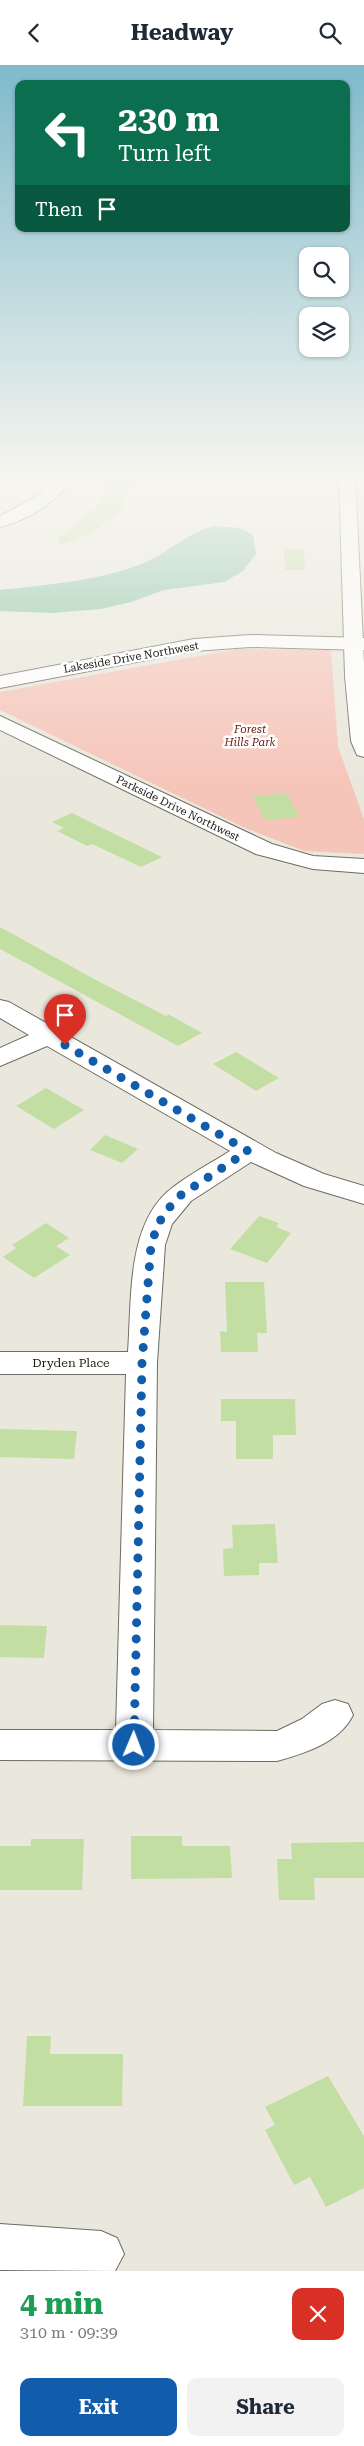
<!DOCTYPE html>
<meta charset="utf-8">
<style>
body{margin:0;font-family:"Roboto Serif",serif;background:#f2f2f3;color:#1f2937;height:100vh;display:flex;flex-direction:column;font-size:19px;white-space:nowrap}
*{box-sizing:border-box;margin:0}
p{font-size:16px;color:#747a83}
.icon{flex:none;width:28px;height:28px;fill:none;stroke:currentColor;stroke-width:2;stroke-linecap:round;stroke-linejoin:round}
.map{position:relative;height:2206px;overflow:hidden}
.side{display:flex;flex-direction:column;background:#fff;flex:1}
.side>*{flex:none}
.banner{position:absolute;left:15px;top:15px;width:335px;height:152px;border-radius:10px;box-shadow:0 1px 4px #0004;background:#0b6e4f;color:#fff;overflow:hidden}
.fabs{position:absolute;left:299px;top:182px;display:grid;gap:10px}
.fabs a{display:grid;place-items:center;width:50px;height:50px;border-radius:10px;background:#fff;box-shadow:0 1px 4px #0004;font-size:25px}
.pin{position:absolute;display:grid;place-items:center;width:42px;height:42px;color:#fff;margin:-51px -21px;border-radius:50% 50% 50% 0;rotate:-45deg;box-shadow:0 0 5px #0007}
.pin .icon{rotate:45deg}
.me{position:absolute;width:55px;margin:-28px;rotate:1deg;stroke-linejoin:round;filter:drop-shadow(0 0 4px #0008)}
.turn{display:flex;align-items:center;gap:18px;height:105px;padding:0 20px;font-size:22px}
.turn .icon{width:65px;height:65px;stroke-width:2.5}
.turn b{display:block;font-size:35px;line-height:42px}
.then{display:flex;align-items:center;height:48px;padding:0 20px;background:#0003;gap:10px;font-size:19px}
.round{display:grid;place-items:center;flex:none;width:52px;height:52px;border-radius:10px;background:#f2f2f3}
.overview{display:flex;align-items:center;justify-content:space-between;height:85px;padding:0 20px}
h1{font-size:30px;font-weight:700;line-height:38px;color:#1e9e55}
.action{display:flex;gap:10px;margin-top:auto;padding:10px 20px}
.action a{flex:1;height:58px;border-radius:10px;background:#115dac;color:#fff;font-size:20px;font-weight:700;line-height:58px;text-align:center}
.action a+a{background:#f2f2f3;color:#1f2937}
header{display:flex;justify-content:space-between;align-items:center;height:65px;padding:0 20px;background:#fff;font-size:22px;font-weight:700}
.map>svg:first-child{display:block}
</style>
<header><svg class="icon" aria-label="back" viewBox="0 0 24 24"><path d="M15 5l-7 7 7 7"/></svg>Headway<svg class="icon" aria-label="search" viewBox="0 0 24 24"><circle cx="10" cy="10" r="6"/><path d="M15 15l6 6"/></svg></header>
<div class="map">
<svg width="364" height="2206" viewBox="0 0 364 2206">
<rect width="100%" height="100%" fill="#eae8dc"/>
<path fill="#f6c5ba" d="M238,584L331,585L338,682L364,754V789L304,786L245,763L0,645V627Z"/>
<path fill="#83c3a0" d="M213,461L239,463L253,470L256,489L243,506L224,517L164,525L131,537L101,544L51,548L0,546V525C45,520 96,516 139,500C166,490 185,469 213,461Z"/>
<path fill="#c3dea3" d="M112,410H135L124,437L121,441H126L84,474L87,468L61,480L57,475L99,440Z
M284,485H304L305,505H285Z
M287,728L299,752L265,755L253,731Z
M72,748L94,759L162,792L141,802L92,779L87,781L57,766L64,763L52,757Z
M0,862L96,915L166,951L168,949L202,968L178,981L0,884Z
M236,987L279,1013L256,1026L213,999Z
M46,1023L84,1045L54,1064L16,1041Z
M105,1070L138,1084L122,1098L90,1085Z
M259,1151L279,1158L276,1162L291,1168L267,1198L230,1184Z
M46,1158L69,1173L56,1181L70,1190L34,1213L3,1192L16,1183L12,1180Z
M225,1217H264L267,1268H257L258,1287H221L220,1266L227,1267Z
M221,1334H295L296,1370H273V1394H236V1356H221Z
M0,1364L77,1366L74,1394L0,1392Z
M275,1459L278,1498H259V1510L224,1511L223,1484L233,1483L232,1460Z
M0,1560L47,1561L44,1593L0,1592Z
M131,1771H182V1781H230L232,1813L131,1814Z
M31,1774H84L82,1825H0V1781H31Z
M364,1777V1813H314L315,1835H279L277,1794H292L291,1778Z
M27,1971H51L50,1989H123L122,2041H23Z
M328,2011L364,2071V2123L326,2142L310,2112L294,2120L265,2065L275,2060L265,2042Z"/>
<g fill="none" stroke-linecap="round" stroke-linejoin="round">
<g stroke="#6e6c62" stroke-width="2">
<path id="minor" d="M59,410H75C57,437 31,454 0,462V451L40,430Z
M250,570L364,573V585L250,582L194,586L0,623V611L194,574Z
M0,651L272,779L313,791L364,794V808L313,804L256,789L0,665Z
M0,935L9,937L276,1088L324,1109L364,1121V1139L304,1121L251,1097L191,1136L172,1159L165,1180L157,1298L153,1665L277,1666L302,1654L322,1639L335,1635L348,1639L353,1650C339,1678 305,1688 277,1696L0,1695V1665H116L126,1309H0V1287H128C132,1235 126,1158 172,1123C190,1109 211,1098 230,1086L47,981L0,1001V983L29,970L0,953Z
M0,2159L101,2166L117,2173L124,2189L115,2206L0,2205Z"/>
</g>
<g stroke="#6e6c62" stroke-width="2">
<path id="major" d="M339,410H355L364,598V692L357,690L351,676L345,611Z"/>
</g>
<use href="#minor" fill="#fff" fill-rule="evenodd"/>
<use href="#major" fill="#fff" fill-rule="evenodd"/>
</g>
<linearGradient id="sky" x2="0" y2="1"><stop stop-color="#7fbacb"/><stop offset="0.57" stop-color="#f6f5ef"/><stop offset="1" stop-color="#f6f5ef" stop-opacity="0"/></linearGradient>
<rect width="364" height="719" fill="url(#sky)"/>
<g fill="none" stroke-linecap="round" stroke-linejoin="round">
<path stroke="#115dac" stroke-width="9" stroke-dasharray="0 16.2" d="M65,980L248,1086L181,1130L168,1144L158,1159L151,1180L142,1298L134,1680"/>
</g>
<g text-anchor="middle" stroke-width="5" stroke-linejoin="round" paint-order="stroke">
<g font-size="11" fill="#1b1a16" stroke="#fff">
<text transform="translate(131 592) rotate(-10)" y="4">Lakeside Drive Northwest</text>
<text transform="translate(178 743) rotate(26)" y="4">Parkside Drive Northwest</text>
</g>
<g font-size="11" font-style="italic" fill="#6d2011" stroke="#fff">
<text x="250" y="668">Forest<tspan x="250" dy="13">Hills Park</tspan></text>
</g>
<g font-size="12" fill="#1b1a16" stroke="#fff">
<text x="71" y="1302">Dryden Place</text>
</g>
</g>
</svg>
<div class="fabs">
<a><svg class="icon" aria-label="search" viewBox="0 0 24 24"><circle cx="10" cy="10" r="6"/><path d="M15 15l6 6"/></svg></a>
<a><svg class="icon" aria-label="layers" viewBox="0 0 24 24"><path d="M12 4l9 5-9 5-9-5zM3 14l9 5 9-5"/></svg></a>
</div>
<div class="pin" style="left:65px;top:980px;background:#d93025"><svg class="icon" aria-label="arrive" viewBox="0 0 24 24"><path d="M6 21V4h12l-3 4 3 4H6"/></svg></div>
<svg class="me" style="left:134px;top:1680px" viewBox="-20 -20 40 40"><circle r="17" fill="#115dac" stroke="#fff" stroke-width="3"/><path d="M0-11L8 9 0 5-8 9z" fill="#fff"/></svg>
<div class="banner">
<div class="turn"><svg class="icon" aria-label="left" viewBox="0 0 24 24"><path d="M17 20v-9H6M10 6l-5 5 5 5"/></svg><div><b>230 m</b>Turn left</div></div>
<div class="then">Then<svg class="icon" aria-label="arrive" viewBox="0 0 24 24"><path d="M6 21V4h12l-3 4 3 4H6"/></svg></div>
</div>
</div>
<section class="side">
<div class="overview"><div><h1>4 min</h1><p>310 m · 09:39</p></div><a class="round" style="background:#d93025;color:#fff"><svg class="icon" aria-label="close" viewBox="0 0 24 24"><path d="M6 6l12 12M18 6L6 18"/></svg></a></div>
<div class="action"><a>Exit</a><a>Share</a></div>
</section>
